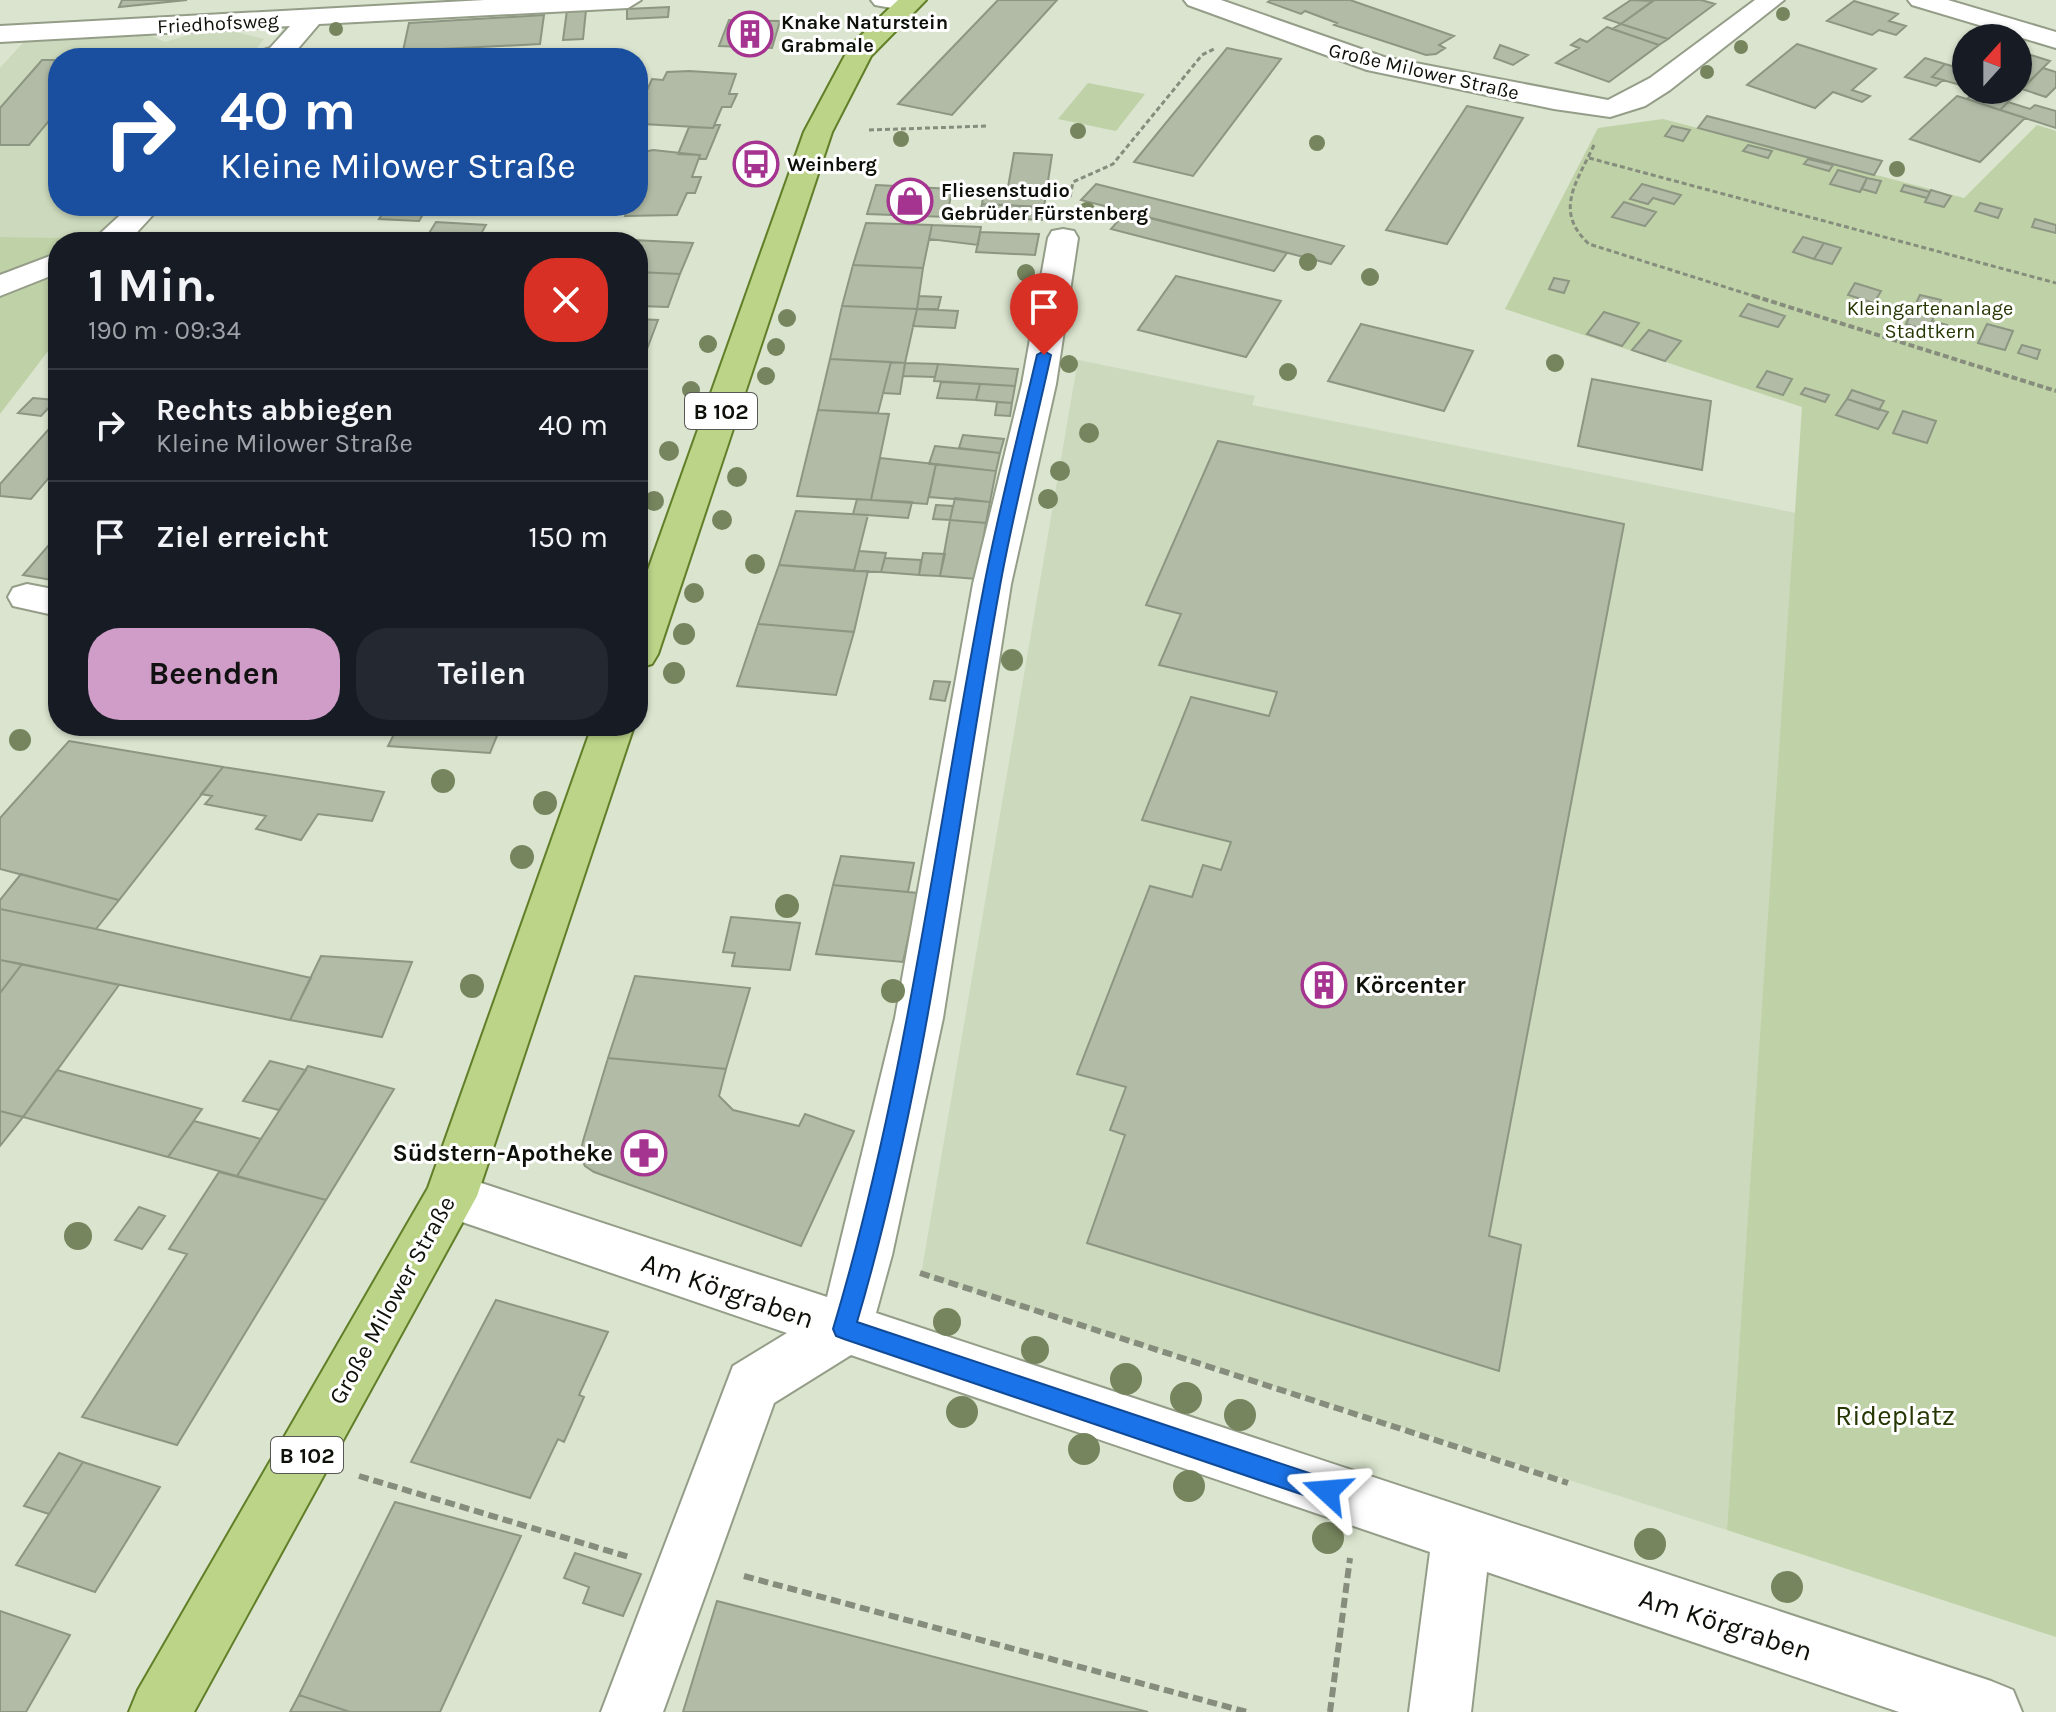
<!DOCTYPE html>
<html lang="de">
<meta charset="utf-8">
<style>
body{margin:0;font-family:Karla,sans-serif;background:#242831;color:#f1f3f6;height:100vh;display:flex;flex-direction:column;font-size:30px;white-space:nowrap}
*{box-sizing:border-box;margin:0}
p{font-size:26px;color:#9ea1a6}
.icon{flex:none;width:44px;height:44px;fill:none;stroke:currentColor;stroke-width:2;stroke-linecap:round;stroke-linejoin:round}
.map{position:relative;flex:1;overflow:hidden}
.details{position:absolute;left:48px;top:232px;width:600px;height:504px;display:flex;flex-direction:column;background:#171b24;border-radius:32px;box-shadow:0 2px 6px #0004}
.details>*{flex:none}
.hud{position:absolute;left:48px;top:48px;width:600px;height:168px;border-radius:32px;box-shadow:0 2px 6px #0004;background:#1a4fa0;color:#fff;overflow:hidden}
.needle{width:52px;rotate:21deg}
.tools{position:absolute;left:1952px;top:24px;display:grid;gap:16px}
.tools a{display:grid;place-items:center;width:80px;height:80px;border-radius:50%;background:#171b24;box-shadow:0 2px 6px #0004;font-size:40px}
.pin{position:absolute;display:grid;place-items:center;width:68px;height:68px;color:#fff;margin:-82px -34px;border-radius:50% 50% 50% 0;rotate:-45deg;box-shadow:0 0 8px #0007}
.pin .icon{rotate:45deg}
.me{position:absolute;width:88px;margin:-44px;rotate:289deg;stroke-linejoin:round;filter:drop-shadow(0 0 6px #0008)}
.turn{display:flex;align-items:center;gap:28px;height:168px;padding:0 40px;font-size:36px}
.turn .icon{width:104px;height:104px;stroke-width:2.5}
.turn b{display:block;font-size:56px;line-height:68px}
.round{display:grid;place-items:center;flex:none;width:84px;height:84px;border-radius:32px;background:#242831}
.headline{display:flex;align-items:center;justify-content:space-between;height:136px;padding:0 40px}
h1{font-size:48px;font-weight:700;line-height:60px}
.primary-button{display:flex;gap:16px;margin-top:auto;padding:16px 40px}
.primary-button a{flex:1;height:92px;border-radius:32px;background:#cf9dc8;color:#111;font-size:32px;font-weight:700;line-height:92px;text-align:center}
.primary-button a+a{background:#242831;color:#f1f3f6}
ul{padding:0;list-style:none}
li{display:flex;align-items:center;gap:24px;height:112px;padding:0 40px;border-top:2px solid #363941}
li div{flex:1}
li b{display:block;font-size:30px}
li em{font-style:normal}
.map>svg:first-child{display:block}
</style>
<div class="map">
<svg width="2056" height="1712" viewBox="0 0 2056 1712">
<rect width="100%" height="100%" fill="#dae4ce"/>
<path fill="#ccd9bc" d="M216,27L264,39L249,58H58V206H134L108,239L0,237V68L27,38L142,32L165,42Z
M1078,360L1255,396L1252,405L1796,513L1727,1530L921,1275Z"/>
<path fill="#bfd1a6" d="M1088,83L1145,94L1116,131L1058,119Z
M1663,119L1964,198L2037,125L2056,131V1637L1727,1530L1802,407L1505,309L1598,128Z
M0,237L133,239L130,242H58V338L0,414Z"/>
<path fill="#b2bba6" stroke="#8d9682" stroke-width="2" d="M122,0H187L119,7Z
M998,0H1057L952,115L898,104Z
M1271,0H1350L1454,36L1439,45L1445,48L1436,54L1426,55L1334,25L1337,23L1305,11L1301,14L1268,2Z
M1631,0L1653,1L1621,24L1604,18Z
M1701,0L1715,4L1668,39L1621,24L1654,0Z
M1854,1L1898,14L1889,21L1906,26L1896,35L1879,30L1872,35L1827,21Z
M669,7L668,17L627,19V9Z
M567,10H586L583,39L563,40Z
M544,15L540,44L403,51L409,23Z
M729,20L780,21L772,48L719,46Z
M1621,24L1668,39L1659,45L1612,29Z
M1607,27L1659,45L1609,82L1556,63L1579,48L1571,45L1580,39L1587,42Z
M1797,44L1876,69L1852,90L1870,96L1862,102L1833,92L1815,108L1747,85Z
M1500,45L1528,55L1513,65L1494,58Z
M1227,48L1281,59L1193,176L1134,162Z
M2018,51L2050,61L2000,110L1967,99L1977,90H2018Z
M1925,58L1945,64L1932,77L1943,80L1936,86L1905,77Z
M42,60H58V110L29,145H0V108Z
M1945,64L1966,70V79L1960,85L1932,77Z
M2043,68L2056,72V87L2046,97L2022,89Z
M689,71L736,74L729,94H737L731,107H722L713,128L643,124L647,115H638V110L652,79L663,80L667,72Z
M1957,96L1967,99L2025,118L1980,162L1910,139Z
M2008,102L2030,109L2035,105L2056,111V128L2000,110Z
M1467,106L1523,118L1447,244L1386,230Z
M1707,116L1882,161L1874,175L1698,128Z
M715,125H720L706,159H699L700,155L678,154L689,127L713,128Z
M1672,126L1690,130L1683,141L1665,136Z
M1748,145L1772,151L1768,158L1743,151Z
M653,150L700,155L692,177H701L695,193H687L677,215L625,216L626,213L603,212L605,206H638V153Z
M1014,153L1052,155L1044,207L982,204L984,192L1007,193Z
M1808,159L1833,165L1829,171L1804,164Z
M1838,170L1867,178L1860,192L1830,184Z
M1867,178L1881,181L1876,193L1862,189Z
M1096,184L1344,246L1331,264L1081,200Z
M1642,184L1681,195L1674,204L1653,198L1648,204L1630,199Z
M876,185L952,189L947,217L867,214Z
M1904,185L1930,192L1927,198L1901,191Z
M1931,190L1951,196L1944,207L1925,202Z
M1624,202L1656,212L1645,226L1612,217Z
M1980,203L2002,209L1998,218L1975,211Z
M982,204L1044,207L1042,220L979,217Z
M388,206H428L419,221L379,219Z
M1126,212L1287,253L1274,271L1111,229Z
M2035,219L2056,225V233L2032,227Z
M436,222L486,225L477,241L426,238Z
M866,223L932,225L923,268L853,265Z
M932,225L981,227L978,245L929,239Z
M980,232L1039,234L1035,255L976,252Z
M1803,237L1824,243L1814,259L1793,252Z
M633,240L693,243L680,274L638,272V242Z
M1824,243L1841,248L1832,264L1814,259Z
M853,265L923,268L917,309L842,306Z
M638,272L680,274L668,307L638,306Z
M1176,276L1281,301L1246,357L1138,330Z
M1554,278L1569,281L1564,293L1549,289Z
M1855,283L1881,291L1874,303L1848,295Z
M1920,295L1941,300L1932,321L1947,325L1943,335L1906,324Z
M919,296L941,297L938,309H917Z
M1748,304L1785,316L1778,327L1740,316Z
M842,306L917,309L905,363L830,359Z
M917,309L958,311L955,328L913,326Z
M1604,312L1639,323L1622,346L1587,334Z
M638,319L658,320L638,373Z
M1361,324L1473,351L1444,411L1328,381Z
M1987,324L2013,331L2005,350L1978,343Z
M1649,330L1681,341L1665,361L1632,350Z
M2022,345L2040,350L2037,359L2018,353Z
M830,359L891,362L878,413L818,410Z
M891,362L905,363L900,394L883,393Z
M905,363L938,364L935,377L903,376Z
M938,364L1018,369L1015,386L934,381Z
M1767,371L1792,379L1783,395L1757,387Z
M1592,379L1711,401L1702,470L1578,446Z
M941,382L980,384L976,400L937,398Z
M980,384L1015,386L1012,403L976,400Z
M1805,388L1829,395L1825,402L1801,394Z
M1852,390L1884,401L1879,410L1847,399Z
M33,398L56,400L41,416L18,413Z
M1847,399L1888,412L1878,429L1836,415Z
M997,402L1012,403L1010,416L995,415Z
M818,410L889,414L871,500L797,496Z
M1903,411L1936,421L1927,443L1893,433Z
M48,430L58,431V467L31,499L0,496V484Z
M963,435L1004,439L1000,453L959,448Z
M1218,441L1624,524L1489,1236L1521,1245L1499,1371L1087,1243L1125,1135L1110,1130L1126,1087L1077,1074L1150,886L1192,897L1203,865L1221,870L1231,842L1142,820L1191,697L1269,716L1277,692L1159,665L1181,614L1146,605Z
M935,446L1000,453L996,471L929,464Z
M880,458L936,464L927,504L871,500Z
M936,464L996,471L990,502L929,497Z
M955,498L990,502L986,523L950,520Z
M857,499L871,500L912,502L908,518L853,514Z
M936,505L953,506L950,520L933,519Z
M796,511L868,515L854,571L779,565Z
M950,520L986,523L977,579L940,576Z
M54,539L58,540V581L23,575Z
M859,551L886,553L881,572L854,571Z
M923,553L945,554L940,576L919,575Z
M885,558L921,560L919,575L881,572Z
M779,565L868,571L854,632L758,624Z
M758,624L854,632L836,695L737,686Z
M934,681L950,682L945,701L930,699Z
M398,726H501L490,753L388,746Z
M69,741L223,767L119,900L0,869V818Z
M223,767L384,792L372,821L318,814L301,840L256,829L266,816L205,804L212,796L201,794Z
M841,856L914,863L908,892L833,885Z
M21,874L119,900L96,929L0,909V900Z
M833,885L918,893L903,962L816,954Z
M0,909L96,929L311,978L290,1020L0,960Z
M731,917L800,923L790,970L732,966L735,953L723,952Z
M321,956L412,962L382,1037L290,1020Z
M0,960L22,964L0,993Z
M22,964L119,985L23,1117L0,1111V993Z
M635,976L750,988L726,1069L608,1058Z
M608,1058L726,1069L719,1096L733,1110L799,1126L805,1114L854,1131L801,1246L594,1172L585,1166L580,1156L583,1141Z
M270,1061L306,1070L279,1110L243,1101Z
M308,1066L394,1089L326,1200L237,1176Z
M57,1070L202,1109L168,1157L23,1117Z
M0,1111L23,1117L0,1146Z
M194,1121L261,1139L237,1176L168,1157Z
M219,1172L326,1200L177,1445L82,1417L187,1254L169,1249Z
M139,1207L165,1216L142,1249L115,1240Z
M496,1300L608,1332L579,1395L584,1397L564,1442L558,1439L530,1498L411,1462Z
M59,1453L83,1462L49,1514L24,1506Z
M83,1462L160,1487L95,1592L16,1565Z
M395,1502L521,1536L440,1712H350L299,1695Z
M575,1553L641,1574L623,1616L583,1603L589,1587L564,1578Z
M717,1601L1148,1712H683Z
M0,1611L70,1635L26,1712H0Z
M299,1695L350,1712H290Z"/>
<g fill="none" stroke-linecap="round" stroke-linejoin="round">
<g stroke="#949d88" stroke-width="4">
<path id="minor" d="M485,0H641L628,8L319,24L290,58H254L258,52L270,48L290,26L0,42V26Z
M871,0H919L921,3L908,11L875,5Z
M1184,0H1221L1384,57L1608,100L1650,78L1755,0H1784L1670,90L1645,106L1610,117L1554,109L1367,70L1188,5Z
M1908,0H1948L2056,32V48L1912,5Z
M130,206H161L128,242H91Z
M1063,229L1074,231L1078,238L1056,384L1011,584L943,1018L892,1255L876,1313L1991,1681L2013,1690L2022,1712H1899L1487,1572L1471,1712H1409L1430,1552L851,1355L774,1403L663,1712H601L733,1366L787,1333L433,1212L425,1196L433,1180L451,1173L827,1297L895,1018L973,584L1022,384L1048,238L1052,231Z
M58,253V273L0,296V275Z
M27,584L58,590V616L13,606L8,597L13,588Z"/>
</g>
<g stroke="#617e28" stroke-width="4">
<path id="major" d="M898,0H926L871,56L832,132L658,654L652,664L638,668V598L804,132L850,46Z
M592,726H634L477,1196L194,1712H129L138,1690L428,1188Z"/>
</g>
<path stroke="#868d7d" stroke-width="3" stroke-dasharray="5 3" stroke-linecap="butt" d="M869,130L988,126
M1594,145C1577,182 1553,211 1589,244L1760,298
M1589,158L2056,283
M1070,197L1073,182L1113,164L1202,55L1214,49"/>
<path stroke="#868d7d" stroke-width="4" stroke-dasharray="6 3" stroke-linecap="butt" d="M1754,296L2056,391"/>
<path stroke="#868d7d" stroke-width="6" stroke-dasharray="10 5" stroke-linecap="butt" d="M920,1273L1568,1483
M359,1476L629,1557
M744,1576L1247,1712
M1330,1712L1350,1558"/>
<use href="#minor" fill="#fff" fill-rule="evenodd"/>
<use href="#major" fill="#bbd488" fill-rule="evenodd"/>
</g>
<g fill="#77855e">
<circle cx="1783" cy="14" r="7"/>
<circle cx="336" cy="29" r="7"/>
<circle cx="1741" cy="47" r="7"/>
<circle cx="1707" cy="72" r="7"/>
<circle cx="1078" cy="131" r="8"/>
<circle cx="901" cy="139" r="8"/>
<circle cx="1317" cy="143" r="8"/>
<circle cx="1897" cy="169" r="8"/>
<circle cx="1087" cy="210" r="8"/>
<circle cx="1308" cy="262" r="9"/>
<circle cx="1026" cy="273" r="9"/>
<circle cx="1370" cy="277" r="9"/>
<circle cx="787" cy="318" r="9"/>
<circle cx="708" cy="344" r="9"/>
<circle cx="776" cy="347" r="9"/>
<circle cx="1555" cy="363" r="9"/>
<circle cx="1069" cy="364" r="9"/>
<circle cx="1288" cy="372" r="9"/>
<circle cx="766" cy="376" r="9"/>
<circle cx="691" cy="390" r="9"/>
<circle cx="1089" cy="433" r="10"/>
<circle cx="669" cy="451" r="10"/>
<circle cx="1060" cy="471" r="10"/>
<circle cx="737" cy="477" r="10"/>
<circle cx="1048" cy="499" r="10"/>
<circle cx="654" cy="501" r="10"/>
<circle cx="722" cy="520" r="10"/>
<circle cx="755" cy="564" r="10"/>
<circle cx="694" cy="593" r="10"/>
<circle cx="684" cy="634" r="11"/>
<circle cx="1012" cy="660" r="11"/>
<circle cx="674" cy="673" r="11"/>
<circle cx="20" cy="740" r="11"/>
<circle cx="443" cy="781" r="12"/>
<circle cx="545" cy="803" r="12"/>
<circle cx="522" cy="857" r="12"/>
<circle cx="787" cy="906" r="12"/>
<circle cx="472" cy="986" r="12"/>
<circle cx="893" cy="991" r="12"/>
<circle cx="78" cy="1236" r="14"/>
<circle cx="947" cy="1322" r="14"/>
<circle cx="1035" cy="1350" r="14"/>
<circle cx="1126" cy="1379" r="16"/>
<circle cx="1186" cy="1398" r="16"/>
<circle cx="962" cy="1412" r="16"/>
<circle cx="1240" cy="1415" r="16"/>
<circle cx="1084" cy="1449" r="16"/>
<circle cx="1189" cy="1486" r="16"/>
<circle cx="1328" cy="1538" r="16"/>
<circle cx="1650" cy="1544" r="16"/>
<circle cx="1787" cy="1587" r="16"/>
</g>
<path fill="#1a73e8" stroke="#114b97" stroke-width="2" d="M1044,351L1051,355C1034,432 1014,508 1000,586C955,832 928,1081 857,1322L1327,1479L1336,1482L1339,1491L1336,1499L1327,1503L844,1339L836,1336L833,1329C906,1086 936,834 984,586C999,508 1019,432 1037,355Z"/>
<defs>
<g id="building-ring" transform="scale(2.3)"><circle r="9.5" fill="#fff" stroke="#a53490" stroke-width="1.5"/><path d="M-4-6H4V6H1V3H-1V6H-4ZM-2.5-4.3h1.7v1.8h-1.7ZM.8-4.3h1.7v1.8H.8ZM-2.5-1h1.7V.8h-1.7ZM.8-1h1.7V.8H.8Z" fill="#a53490"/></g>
<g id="bus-ring" transform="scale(2.3)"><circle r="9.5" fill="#fff" stroke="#a53490" stroke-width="1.5"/><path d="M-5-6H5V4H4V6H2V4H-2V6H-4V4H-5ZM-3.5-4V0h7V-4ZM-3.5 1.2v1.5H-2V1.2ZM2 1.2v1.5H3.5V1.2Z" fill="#a53490"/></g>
<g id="shop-ring" transform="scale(2.3)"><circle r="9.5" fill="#fff" stroke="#a53490" stroke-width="1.5"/><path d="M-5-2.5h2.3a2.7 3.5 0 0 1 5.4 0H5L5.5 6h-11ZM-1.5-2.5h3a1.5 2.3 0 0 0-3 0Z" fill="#a53490"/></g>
<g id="pharmacy-ring" transform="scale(2.3)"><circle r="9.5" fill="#fff" stroke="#a53490" stroke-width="1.5"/><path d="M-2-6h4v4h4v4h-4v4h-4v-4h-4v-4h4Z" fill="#a53490"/></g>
</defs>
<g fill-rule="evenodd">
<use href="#building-ring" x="750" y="34"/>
<use href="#bus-ring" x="756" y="164"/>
<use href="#shop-ring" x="910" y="201"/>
<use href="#building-ring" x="1324" y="985"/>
<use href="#pharmacy-ring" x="644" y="1153"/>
</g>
<g text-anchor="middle" stroke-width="6" stroke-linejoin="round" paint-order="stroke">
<g font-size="20" font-weight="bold" fill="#0e1109" stroke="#fff" text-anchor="start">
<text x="781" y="29">Knake Naturstein<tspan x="781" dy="23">Grabmale</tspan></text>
<text x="787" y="171">Weinberg</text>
<text x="941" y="197">Fliesenstudio<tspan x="941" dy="23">Gebrüder Fürstenberg</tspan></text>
</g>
<g font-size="20" fill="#0e1109" stroke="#fff">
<text transform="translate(218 23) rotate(-3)" y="7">Friedhofsweg</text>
<text transform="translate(1424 71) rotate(13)" y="7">Große Milower Straße</text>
</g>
<g font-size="20" fill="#263703" stroke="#fff">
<text x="1930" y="315">Kleingartenanlage<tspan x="1930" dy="23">Stadtkern</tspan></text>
</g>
<g fill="#fff" stroke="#565853" stroke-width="2">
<rect x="685" y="393" width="72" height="36" rx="6"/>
<rect x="271" y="1437" width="72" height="36" rx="6"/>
</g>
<g font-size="22" font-weight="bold" fill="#0e1109">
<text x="721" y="419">B 102</text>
<text x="307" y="1463">B 102</text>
</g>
<g font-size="24" font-weight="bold" fill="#0e1109" stroke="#fff" text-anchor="start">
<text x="1355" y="993">Körcenter</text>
<text x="613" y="1161" text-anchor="end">Südstern-Apotheke</text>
</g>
<g font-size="24" fill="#0e1109" stroke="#fff">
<text transform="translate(392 1300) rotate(-61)" y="8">Große Milower Straße</text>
</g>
<g font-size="28" fill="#0e1109" stroke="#fff">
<text transform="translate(728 1290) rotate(19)" y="10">Am Körgraben</text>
<text transform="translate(1726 1624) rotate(18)" y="10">Am Körgraben</text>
</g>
<g font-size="28" fill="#263703" stroke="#fff">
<text x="1895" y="1425">Rideplatz</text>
</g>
</g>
</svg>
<div class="tools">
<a><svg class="needle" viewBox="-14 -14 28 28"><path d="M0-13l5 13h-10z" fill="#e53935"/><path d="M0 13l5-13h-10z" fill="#9ea1a6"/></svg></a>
</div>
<div class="pin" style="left:1044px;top:355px;background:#d93025"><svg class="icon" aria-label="arrive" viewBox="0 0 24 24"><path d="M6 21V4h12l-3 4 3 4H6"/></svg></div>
<svg class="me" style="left:1327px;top:1491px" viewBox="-20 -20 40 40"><path d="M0-17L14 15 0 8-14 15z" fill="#1a73e8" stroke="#fff" stroke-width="4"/></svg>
<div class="hud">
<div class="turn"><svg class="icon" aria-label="right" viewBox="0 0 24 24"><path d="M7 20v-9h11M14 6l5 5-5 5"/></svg><div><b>40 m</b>Kleine Milower Straße</div></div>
</div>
<section class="details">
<div class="headline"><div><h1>1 Min.</h1><p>190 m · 09:34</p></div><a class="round" style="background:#d93025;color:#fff"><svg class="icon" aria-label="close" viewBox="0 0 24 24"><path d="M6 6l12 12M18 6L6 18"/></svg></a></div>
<ul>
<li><svg class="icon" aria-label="right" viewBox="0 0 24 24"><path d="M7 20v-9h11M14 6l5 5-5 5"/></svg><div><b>Rechts abbiegen</b><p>Kleine Milower Straße</p></div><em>40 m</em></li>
<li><svg class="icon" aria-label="arrive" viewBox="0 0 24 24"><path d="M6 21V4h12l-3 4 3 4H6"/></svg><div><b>Ziel erreicht</b></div><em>150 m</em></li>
</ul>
<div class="primary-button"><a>Beenden</a><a>Teilen</a></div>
</section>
</div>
